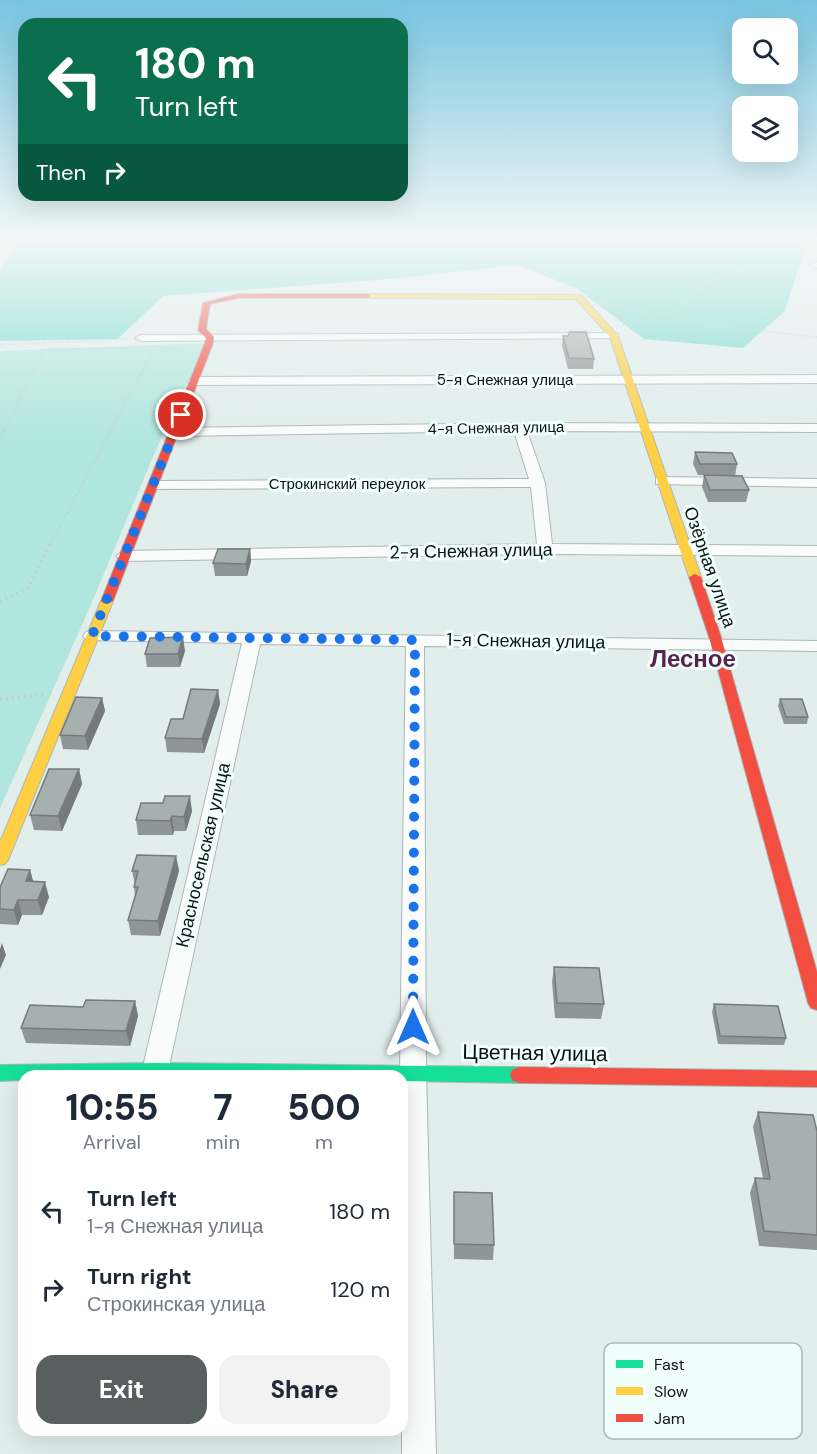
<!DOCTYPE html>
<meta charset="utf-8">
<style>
body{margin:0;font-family:"DM Sans",sans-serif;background:#f2f2f3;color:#1f2937;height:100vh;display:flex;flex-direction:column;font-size:22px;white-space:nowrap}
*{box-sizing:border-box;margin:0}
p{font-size:20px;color:#747a83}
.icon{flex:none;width:33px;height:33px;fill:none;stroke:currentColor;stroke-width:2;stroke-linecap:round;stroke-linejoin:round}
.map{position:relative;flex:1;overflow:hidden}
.panel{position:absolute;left:18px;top:1070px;width:390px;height:366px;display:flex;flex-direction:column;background:#fff;border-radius:18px;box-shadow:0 6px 24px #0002}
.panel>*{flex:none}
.banner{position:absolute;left:18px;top:18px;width:390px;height:183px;border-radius:18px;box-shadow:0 6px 24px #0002;background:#0b6e4f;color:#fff;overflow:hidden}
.buttons{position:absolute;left:732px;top:18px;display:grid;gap:12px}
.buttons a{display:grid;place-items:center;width:66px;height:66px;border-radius:12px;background:#fff;box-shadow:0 6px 24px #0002;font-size:30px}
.pin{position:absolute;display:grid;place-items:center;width:51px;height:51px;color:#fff;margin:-26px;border:3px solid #fff;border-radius:50%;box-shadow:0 2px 6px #0007}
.me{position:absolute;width:66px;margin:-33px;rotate:0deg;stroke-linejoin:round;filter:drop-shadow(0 0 4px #0008)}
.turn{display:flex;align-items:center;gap:21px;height:126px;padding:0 18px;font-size:27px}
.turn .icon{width:78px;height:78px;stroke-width:2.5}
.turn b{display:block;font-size:42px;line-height:51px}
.then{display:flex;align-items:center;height:57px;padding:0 18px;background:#0003;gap:12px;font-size:22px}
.eta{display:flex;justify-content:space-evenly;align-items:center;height:102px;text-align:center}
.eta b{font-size:36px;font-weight:800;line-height:42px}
.cta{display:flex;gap:12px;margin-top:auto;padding:12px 18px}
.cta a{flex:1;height:69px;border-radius:18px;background:#57605f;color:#fff;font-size:24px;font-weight:800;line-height:69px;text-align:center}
.cta a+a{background:#f2f2f3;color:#1f2937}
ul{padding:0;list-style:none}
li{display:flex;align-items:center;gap:18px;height:78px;padding:0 18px}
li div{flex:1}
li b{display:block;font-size:22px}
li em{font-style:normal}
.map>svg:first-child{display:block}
</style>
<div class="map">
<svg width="817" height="1454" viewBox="0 0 817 1454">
<rect width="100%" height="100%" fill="#e1eeec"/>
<path fill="#b1e6df" d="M209,343L174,407L87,614L0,808V351Z"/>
<path fill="#7bdad0" d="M18,238H746L808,239L785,311L743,348L644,339L576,288L517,265L391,279L163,296L118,339L0,341V269Z"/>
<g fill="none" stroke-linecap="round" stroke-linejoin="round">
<g stroke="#adb7b5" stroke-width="2">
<path id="street" d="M817,262V268L810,265L812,263Z
M614,333L618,334V338L141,341L135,338L141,335Z
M817,375V383L194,385L188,381L194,377Z
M519,423L817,424V432L527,431L545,483L552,544L817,546V556L545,554L124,561L116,556L124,551L537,544L531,487L155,489L148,485L155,481L529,479L514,431L175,436L168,432L175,428Z
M661,477L817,479V487L656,484V478Z
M92,631L817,641V651L424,646L426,1073L436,1454H402V1076L400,1073L406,646L260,644L168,1071L166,1076H144L142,1071L242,643L86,640L83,636L86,632Z"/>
</g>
<g stroke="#adb7b5" stroke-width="2">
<path id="fast" d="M155,1063L519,1067L526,1070L528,1075L526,1080L519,1083L402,1081V1076H24V1080L0,1081V1065Z"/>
</g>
<g stroke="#adb7b5" stroke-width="2">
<path id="slow" d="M364,294L581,295L618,336L701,577L699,579L695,580L689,577L610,337L576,299L367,298H364Z
M107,598L113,601L8,860L5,864L0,865V842L101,601Z"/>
</g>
<g stroke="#adb7b5" stroke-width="2">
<path id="jam" d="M238,294H367L371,296L367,298H238L210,304L206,329L214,337L213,343L113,601L107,604L103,603L101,601L205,343L206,338L198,330L203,303Z
M695,574L701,577L721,637L817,972V1010L811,1008L808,1003L709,637L689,577Z
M519,1067L817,1071V1087L519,1083L512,1080L510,1075L512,1070Z"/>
</g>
<path stroke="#c6cbca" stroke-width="2" stroke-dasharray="1 2" stroke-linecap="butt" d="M487,238L490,244L532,262L559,283
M606,304L711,326L817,337
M664,316C682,311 689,295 703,285C731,266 770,266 802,266
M623,325L657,317
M0,345L129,339
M33,372L44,349L134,348
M142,372L153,351"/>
<path stroke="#c6cbca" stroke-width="3" stroke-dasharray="1 3" stroke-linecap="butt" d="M0,439L34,370
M50,545L143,370"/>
<path stroke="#c6cbca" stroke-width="4" stroke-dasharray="1.5 4.5" stroke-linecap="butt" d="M0,601L26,590L50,544
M0,699L44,694"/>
<use href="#street" fill="#fafcfc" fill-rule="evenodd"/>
<use href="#fast" fill="#16e098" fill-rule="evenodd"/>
<use href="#slow" fill="#ffcf43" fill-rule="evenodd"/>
<use href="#jam" fill="#f24e42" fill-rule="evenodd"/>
</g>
<path fill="#8f9796" d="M563,336L594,359L593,369H568L562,346Z
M695,452L737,464L735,476L749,490L746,502H708L702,487L704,475H698L693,464Z
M250,549L251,561L247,576H215L213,563Z
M185,651L180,667H147L145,654Z
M218,690L220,704L204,753L167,752L165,738L183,719Z
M102,698L105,711L88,750L63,749L60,735Z
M780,699L808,717L807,724H784L778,706Z
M79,769L82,784L62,831L34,830L30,815Z
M192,811L186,831H174L173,835H138L136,820Z
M176,856L179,871L160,936L131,935L128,920L135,896L134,887L135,884L132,871Z
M30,870L33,881L49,897L42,915H22L18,925L0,924V887Z
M554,967L604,1004L601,1019L555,1018L552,982Z
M135,1001L138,1016L130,1046L26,1043L21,1028L83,1007Z
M714,1004L786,1038L784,1045L718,1044L712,1012Z
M758,1112L817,1131V1250L759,1246L750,1193L755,1178H763L753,1127Z
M454,1192L494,1245L493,1260L454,1259Z"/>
<path fill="#747b7a" d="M250,549L251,561L247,576L246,564Z
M183,637L185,651L180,667L178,654Z
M218,690L220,704L204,753L202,739Z
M102,698L105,711L88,750L85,736Z
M79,769L82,784L62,831L58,816Z
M190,796L192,811L186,831L184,817Z
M172,816L174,831L173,835L170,821Z
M176,856L179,871L160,936L158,921Z
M30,870L34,884L26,881Z
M45,882L49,897L42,915L38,900Z
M18,900L22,915L18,925L14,910Z
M2,943L6,955L0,969V949Z
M135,1001L138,1016L130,1046L126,1031Z"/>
<path fill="#a6b0ae" stroke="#747b7a" stroke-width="1.5" d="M570,332H586L594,359L569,358L563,336H568Z
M695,452L732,453L737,464H700Z
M704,475L742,476L749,490H710Z
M218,549H250L246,564L213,563Z
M183,637L178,654H145L150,638Z
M191,689L218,690L202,739L165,738L171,719H183Z
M76,697L102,698L85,736L60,735Z
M780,699H802L808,717H786Z
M49,769H79L58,816L30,815Z
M165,796H190L184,817L172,816L170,821L136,820L141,803H163Z
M137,855L176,856L158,921L128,920L138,887H134L138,871H132Z
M8,869L30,870L26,881L45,882L38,900H18L14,910L0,909V887Z
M554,967L599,968L604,1004L557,1003Z
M86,1000L135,1001L126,1031L21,1028L30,1005L83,1007Z
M714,1004L778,1006L786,1038L720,1036Z
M758,1112L813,1115L817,1131V1235L764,1231L755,1178L770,1179Z
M454,1192L492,1193L494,1245L454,1244Z"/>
<linearGradient id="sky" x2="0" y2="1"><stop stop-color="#78c5e0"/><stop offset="0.54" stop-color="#f2f7f6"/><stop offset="1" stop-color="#f2f7f6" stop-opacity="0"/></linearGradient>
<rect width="817" height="442" fill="url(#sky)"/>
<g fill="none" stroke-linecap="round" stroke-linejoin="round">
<path stroke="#1a73e8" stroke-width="10" stroke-dasharray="0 18" d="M181,415L92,636L415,640L413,1027"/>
</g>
<g text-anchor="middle" stroke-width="6" stroke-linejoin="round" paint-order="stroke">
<g font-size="15" fill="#0c1413" stroke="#f0fefc">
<text x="505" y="385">5-я Снежная улица</text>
<text transform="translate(496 428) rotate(-1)" y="5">4-я Снежная улица</text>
<text x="347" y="489">Строкинский переулок</text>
</g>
<g font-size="18" fill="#0c1413" stroke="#f0fefc">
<text transform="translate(471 551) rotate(-1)" y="6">2-я Снежная улица</text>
<text transform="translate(710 567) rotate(71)" y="6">Озёрная улица</text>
<text transform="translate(526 641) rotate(1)" y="6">1-я Снежная улица</text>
<text transform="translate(203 855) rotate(-77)" y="6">Красносельская улица</text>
</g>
<g font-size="21" fill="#0c1413" stroke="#f0fefc">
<text transform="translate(535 1053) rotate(1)" y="7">Цветная улица</text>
</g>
<g font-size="24" font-weight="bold" fill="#592350" stroke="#f0fefc">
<text x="693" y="667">Лесное</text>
</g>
</g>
<rect x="604" y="1343" width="198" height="96" rx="9" fill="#f0fefc" stroke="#acb8b6" stroke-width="1.5"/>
<rect x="616" y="1360" width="27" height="8" fill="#16e098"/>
<rect x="616" y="1387" width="27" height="8" fill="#ffcf43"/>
<rect x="616" y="1414" width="27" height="8" fill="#f24e42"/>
<g font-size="16" fill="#0c1413">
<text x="654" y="1370">Fast</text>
<text x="654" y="1397">Slow</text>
<text x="654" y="1424">Jam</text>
</g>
</svg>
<div class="buttons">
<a><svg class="icon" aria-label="search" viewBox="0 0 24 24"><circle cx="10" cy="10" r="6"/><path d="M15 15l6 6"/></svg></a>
<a><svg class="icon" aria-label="layers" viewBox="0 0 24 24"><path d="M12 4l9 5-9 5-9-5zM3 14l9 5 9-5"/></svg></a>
</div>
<div class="pin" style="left:181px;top:415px;background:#d93025"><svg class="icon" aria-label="arrive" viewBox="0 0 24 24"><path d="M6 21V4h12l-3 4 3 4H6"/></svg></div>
<svg class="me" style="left:413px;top:1027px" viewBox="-20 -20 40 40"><path d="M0-17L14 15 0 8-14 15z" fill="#1a73e8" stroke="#fff" stroke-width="4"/></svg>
<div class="banner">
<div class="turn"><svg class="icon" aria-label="left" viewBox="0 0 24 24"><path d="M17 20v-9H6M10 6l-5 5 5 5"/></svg><div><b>180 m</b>Turn left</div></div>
<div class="then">Then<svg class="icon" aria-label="right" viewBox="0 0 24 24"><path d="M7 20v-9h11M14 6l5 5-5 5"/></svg></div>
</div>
<section class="panel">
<div class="eta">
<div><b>10:55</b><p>Arrival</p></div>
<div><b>7</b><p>min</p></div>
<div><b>500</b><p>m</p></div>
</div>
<ul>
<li><svg class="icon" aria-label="left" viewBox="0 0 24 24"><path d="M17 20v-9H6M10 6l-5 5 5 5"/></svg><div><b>Turn left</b><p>1-я Снежная улица</p></div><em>180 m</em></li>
<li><svg class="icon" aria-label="right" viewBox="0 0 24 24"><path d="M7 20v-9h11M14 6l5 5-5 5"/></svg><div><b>Turn right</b><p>Строкинская улица</p></div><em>120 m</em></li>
</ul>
<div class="cta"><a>Exit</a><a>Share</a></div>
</section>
</div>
